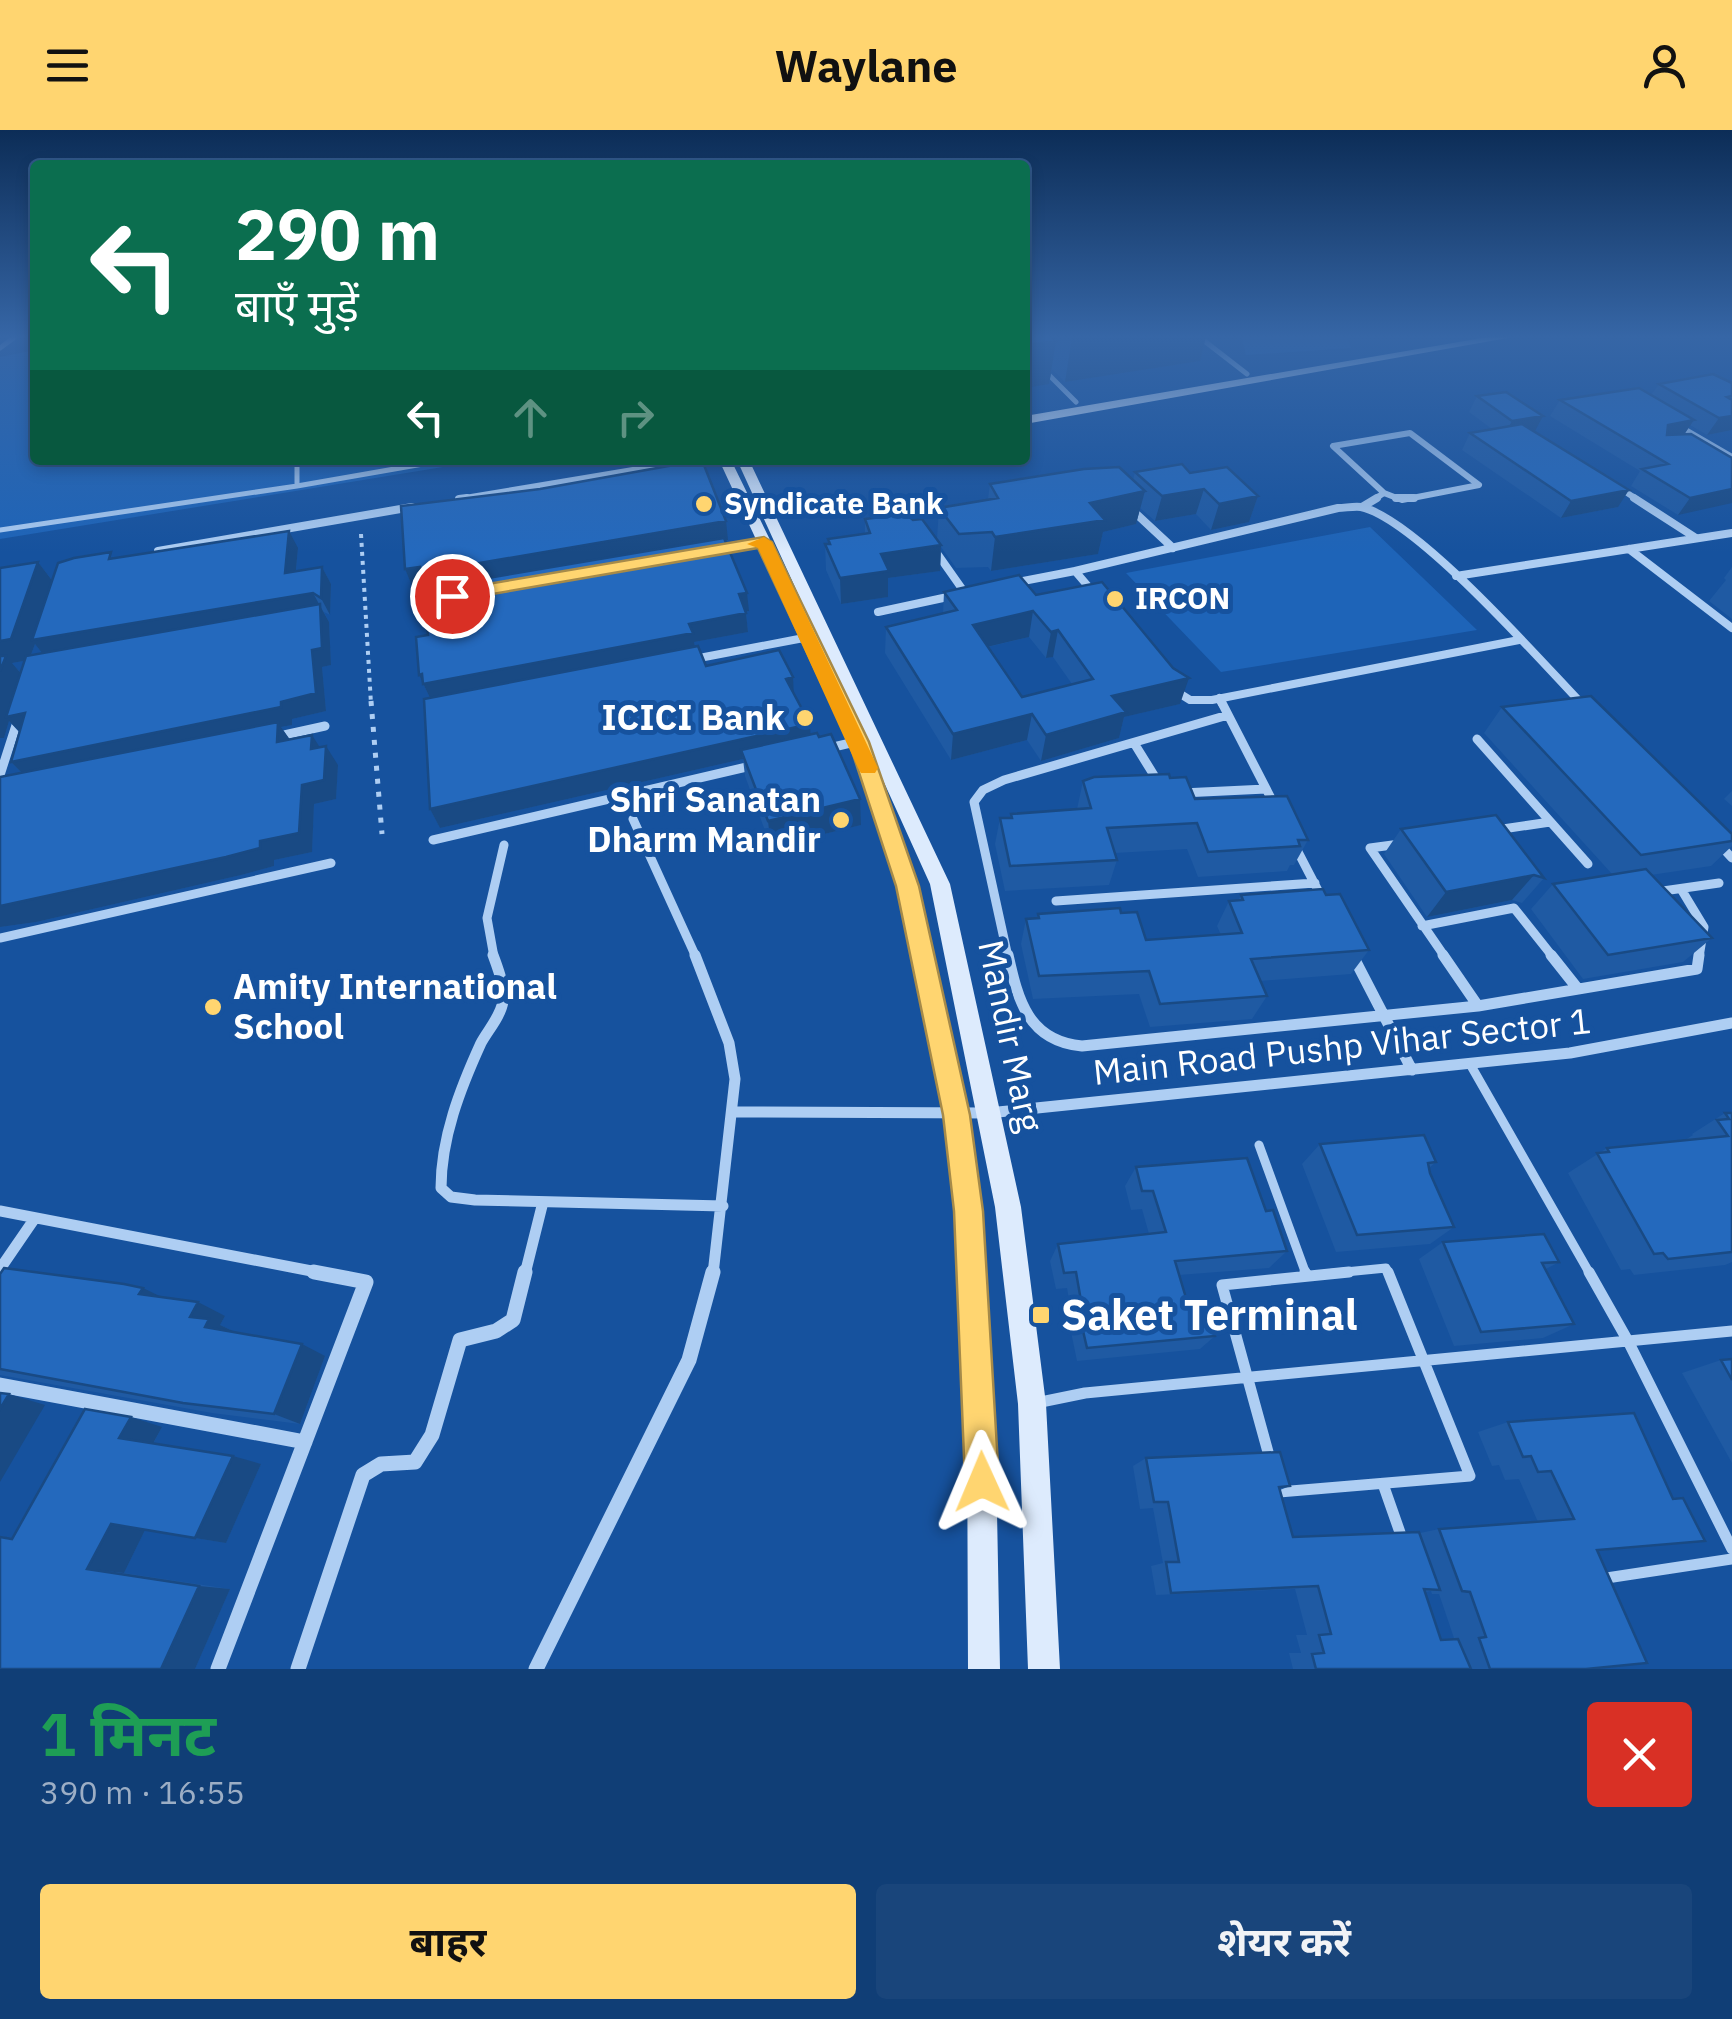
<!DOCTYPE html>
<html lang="hi">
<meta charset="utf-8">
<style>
body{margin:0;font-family:"IBM Plex Sans","Noto Sans Devanagari",sans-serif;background:#19457b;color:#f1f3f6;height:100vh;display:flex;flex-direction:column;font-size:38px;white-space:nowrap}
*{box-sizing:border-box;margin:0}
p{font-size:32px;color:#9caec5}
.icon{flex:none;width:55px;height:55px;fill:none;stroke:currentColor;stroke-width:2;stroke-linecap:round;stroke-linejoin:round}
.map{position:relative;height:1539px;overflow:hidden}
.drawer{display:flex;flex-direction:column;background:#103e76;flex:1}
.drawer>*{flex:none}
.top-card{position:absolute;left:30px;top:30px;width:1000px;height:305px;border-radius:10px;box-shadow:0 5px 15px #0003,0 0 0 2px #305788;background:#0b6e4f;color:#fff;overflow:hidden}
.pin{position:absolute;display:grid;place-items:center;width:85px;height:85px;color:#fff;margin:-42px;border:5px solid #fff;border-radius:50%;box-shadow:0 2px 10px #0007}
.me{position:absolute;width:110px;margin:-55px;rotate:359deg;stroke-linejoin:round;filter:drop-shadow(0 0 8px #0008)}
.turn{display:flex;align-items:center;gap:35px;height:210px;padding:0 40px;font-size:45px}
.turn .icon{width:130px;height:130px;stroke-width:2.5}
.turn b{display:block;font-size:70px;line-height:85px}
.lanes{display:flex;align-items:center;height:95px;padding:0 40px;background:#0003;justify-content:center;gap:50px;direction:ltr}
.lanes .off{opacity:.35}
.round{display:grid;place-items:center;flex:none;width:105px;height:105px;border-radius:10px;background:#19457b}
.summary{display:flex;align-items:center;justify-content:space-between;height:170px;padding:0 40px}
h1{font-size:60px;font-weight:700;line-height:75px;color:#1e9e55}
.button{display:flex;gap:20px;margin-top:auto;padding:20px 40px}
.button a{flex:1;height:115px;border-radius:10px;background:#ffd570;color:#111;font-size:40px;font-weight:700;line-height:115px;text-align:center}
.button a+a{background:#19457b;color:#f1f3f6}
header{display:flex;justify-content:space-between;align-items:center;height:130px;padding:0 40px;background:#ffd570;color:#111;font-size:45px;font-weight:700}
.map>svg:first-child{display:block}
</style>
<header><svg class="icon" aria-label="menu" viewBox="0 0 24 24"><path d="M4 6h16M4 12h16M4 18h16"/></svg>Waylane<svg class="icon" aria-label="person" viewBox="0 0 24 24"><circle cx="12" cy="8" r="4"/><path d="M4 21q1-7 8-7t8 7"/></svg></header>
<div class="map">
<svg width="1732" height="1539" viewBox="0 0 1732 1539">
<rect width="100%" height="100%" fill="#16529e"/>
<path fill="#1e64b8" d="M1241,206H1347L1351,218L1246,225Z
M35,220V330H486L0,409V227Z
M1370,397L1477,500L1221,542L1126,443Z"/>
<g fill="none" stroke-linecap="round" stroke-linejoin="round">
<path stroke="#aecef3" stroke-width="4" stroke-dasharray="4 5" stroke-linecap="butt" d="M361,404L371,574"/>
<path stroke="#aecef3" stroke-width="5" stroke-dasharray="5 8" stroke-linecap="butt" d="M371,571L382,704"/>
<path stroke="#aecef3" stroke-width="5" d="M1198,206L1247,244
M0,218L16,206
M1046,242L1076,272
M297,330V356L446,330
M0,400L297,356"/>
<path stroke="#aecef3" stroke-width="9" d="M1470,934L1590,1144
M1259,1015L1306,1144
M1325,1144L1386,1138L1389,1144"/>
<path stroke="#aecef3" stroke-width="11" d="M1305,1142L1307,1146
M1349,1142L1222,1155L1279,1362L1470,1346L1388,1142
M1589,1142L1628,1211L1732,1419
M1036,1273L1085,1263L1732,1201
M1383,1354L1403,1411
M1600,1449L1732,1429"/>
<path stroke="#aecef3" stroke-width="6" d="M1677,295L1732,327
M1410,303L1479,355L1402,370L1384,363L1333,316Z
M1618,357L1638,370
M459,369L693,330
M1373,370L1384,363"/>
<path stroke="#aecef3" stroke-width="8" d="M1396,368H1414
M1634,368L1696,408
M459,369L467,368
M1362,377L1377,368
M1130,378L1173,418
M934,419L965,463
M1629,419L1732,498
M717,420L764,412
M158,421L412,377
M1456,446L1732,403
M1013,453L1075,441
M1093,462L1075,441L1338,378C1345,378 1354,376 1361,377C1416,389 1539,529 1582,574
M878,482L957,465
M694,529L809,507
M1174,560L1190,570H1212L1519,510
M1219,568L1222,574"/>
<path stroke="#aecef3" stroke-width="9" d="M1221,571L1276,678
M1579,571L1585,577
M275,607L325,596
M1477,609L1588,734
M1134,613L1160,655
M825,619L859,611
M0,645L19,586
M1182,663L1266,659
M633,689L696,827
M1496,700L1550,692
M433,710L755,635
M1400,714L1370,718L1445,827
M1719,714L1732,728
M1295,716L1324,772
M1681,759L1704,797L1699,827
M1656,762L1719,753
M1056,771L1315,753
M1422,796L1514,778L1553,827
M0,808L331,733
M494,827L487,788L504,715
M1008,827L974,672L983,660L1004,650L1228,585"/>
<path stroke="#aecef3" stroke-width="11" d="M493,825C498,839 505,856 503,871C501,886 488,900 481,913C460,959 441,1008 441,1058L451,1067L475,1070L723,1076
M695,825L729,913L735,949L713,1144
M1008,825C1018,870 1028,911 1082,916L1478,876L1443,825
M1551,825L1578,859
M1353,826L1412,940
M1478,876L1697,839L1699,825
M734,982L988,983L1570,923L1732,893
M0,1081L327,1144
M0,1139L35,1088
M525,1144L543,1072"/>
<path stroke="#aecef3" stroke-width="15" d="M0,1255L305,1312
M218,1539L366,1152L314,1142
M298,1539L363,1345L381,1334L415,1332L432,1305L460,1210L496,1201L513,1190L525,1142
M536,1539L689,1230L713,1142"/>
<path fill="#ddebfd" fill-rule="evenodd" d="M1494,206H1519L1025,294V286Z
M719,330H731L820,512L737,330H749L950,754L1021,1077L1046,1274L1060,1539H1028L1018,1274L995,1077L930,754L877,637L918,756L969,985L982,1081L995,1277L1000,1539H968L967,1277L956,1081L945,985L898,756L850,611Z"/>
</g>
<path fill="#1f5aa3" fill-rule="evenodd" d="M1025,206H1206L1200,231L1065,252L1052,239L1049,254Z
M1732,253V300L1707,305L1690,295L1684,305L1732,328L1678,385L1631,356L1640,341L1550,286L1560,270L1651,265L1659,254Z
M1477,266L1534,301L1618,377L1561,388L1462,320L1470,303L1492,299L1469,282Z
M1135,342L1190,343L1258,366L1249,392L1211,400L1196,384L1155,391L1140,378L1136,394L1103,402L1098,424L991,441L988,437L956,438L941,417L940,441L888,448V467L841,474L826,440L825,414H828V409L865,404V389L937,409L939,378L988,369L990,354L1133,350Z
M728,410L726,411L749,481L746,482L748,502L694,512L695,516L706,536L794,563L810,594V604L861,695L771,717L745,646L743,629L440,698L430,679V568L419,545L428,505L427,458V456L413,458L405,439Z
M298,418L296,441L322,437L331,454L330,485L324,482L329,492L331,535L322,537L326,581L292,589V595L281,597L289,609L320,617L338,635L336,669L314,674L312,722L274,730V736L241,745L36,792L0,797V647L22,643L11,632L19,602L9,591L4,608L0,438L38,432L52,450L114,428ZM35,514L42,523L31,525ZM24,531L20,542L12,533Z
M1732,437V489L1709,471L1726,450L1724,448Z
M944,462L1036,465L1180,574L1124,587L1119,608L1041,631L1027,610L951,630L885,523L886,497L943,484ZM1029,507L1046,528L1053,527L1072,554L1022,567L988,517Z
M1502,577L1732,704V716L1711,736L1651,745L1712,808L1683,832L1583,849L1531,779L1553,754L1612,744L1484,603Z
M1170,648L1195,669L1308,710L1294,735H1290L1287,741L1198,747L1187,719L1115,723L1117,730L1109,755L1005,761L995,714L1000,688H1010L1011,684L1077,679L1083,651Z
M1732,661V676L1724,669Z
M1401,699L1544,748L1522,773L1512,770L1427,787L1384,724Z
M1241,765H1326L1369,820L1351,844L1260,851L1267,866L1252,889L1150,897L1139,864L1033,869L1021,814L1026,789H1037L1038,784L1121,783L1146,810L1221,805L1217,796L1229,771H1238Z
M1725,983H1732V1132L1725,1135L1634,1145L1630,1139L1621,1140L1568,1043L1607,1018L1685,1010L1693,1005L1692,1004Z
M1320,1014L1436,1032L1429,1038L1430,1043L1454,1097L1430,1114L1336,1122L1302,1034Z
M1136,1037L1266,1081L1287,1121L1269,1138L1179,1145L1189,1178L1215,1206L1200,1219L1077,1231L1071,1202L1074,1198L1067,1158L1056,1159L1050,1131L1058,1114L1149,1104L1142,1079L1131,1080L1125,1056Z
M1443,1112L1559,1132L1546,1139L1574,1194L1543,1208L1454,1216L1419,1129Z
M0,1144L161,1167L225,1186L220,1195L235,1202L325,1226L300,1294L212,1283L0,1245Z
M1732,1229V1333L1682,1243L1721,1230Z
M1508,1292L1673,1369L1705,1411L1598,1421L1586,1539H1293L1289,1523H1301L1296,1505H1307L1295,1459L1156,1465L1151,1436L1163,1433L1153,1378L1140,1379L1133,1336L1146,1328L1290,1356L1280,1360L1293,1407L1420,1403L1439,1399L1538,1392L1519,1349L1505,1350L1499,1335L1492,1336L1478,1302ZM1431,1461L1432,1464H1439L1454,1508L1441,1509L1425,1462Z
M162,1297L153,1314L261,1334L226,1413L145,1400L124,1443L230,1459L195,1539H0V1406L13,1408Z"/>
<path fill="#194a84" d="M1087,206H1206L1200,231L1065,252L1072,208Z
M1056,211L1049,254L1025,258V215Z
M1543,286L1534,303L1503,307L1512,291Z
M1732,286V300L1707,305L1719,288Z
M1694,290L1683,306L1657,311L1668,295Z
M1204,359L1196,384L1155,391L1162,366Z
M1732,359V373L1678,385L1690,368Z
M1629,360L1618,377L1561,388L1571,371Z
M1145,361L1136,394L1103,402L1098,424L991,441L995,407L1090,373Z
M1258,366L1249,392L1211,400L1219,374Z
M726,391L728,410L429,462L427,456L413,458L405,439Z
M289,401L298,418L294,460L285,443Z
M941,415L940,441L888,448V467L841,474L840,448L881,424Z
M38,432L54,453L36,510L313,463L329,492L331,535L322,537L326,581L292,589V595L281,597L291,611L290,631L277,612L278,597L28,649L11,632L281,577V572L316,563L312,520L322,518L321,481L46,528L35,514L29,530L12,533L24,547L11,586L25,583L40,601L22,604L9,591L4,608H0V541L2,535H0V511L11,509Z
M322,437L331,454L330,485L321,468Z
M747,463L749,481L741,483L739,464Z
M1033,481L1029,507L970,521L973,495Z
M746,483L748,502L694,512L696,521L432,572L419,545Z
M1058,500L1053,527L1046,528L1051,502Z
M793,547L794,567L786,549Z
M1189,548L1180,574L1124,587L1119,608L1041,631L1046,605L1112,566Z
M1032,584L1027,610L951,630L953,604Z
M810,594L811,614L741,620L743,629L440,698L430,679Z
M312,605L324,624L311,619Z
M326,616L338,635L336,669L314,674L312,722L274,730V736L241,745L36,792L0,797V776L260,711L302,655Z
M860,669L861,695L771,717L768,691Z
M1534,745L1512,770L1427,787L1446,762Z
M143,1158L172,1172L139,1164Z
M198,1172L225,1186L220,1195L235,1202L205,1197L190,1187Z
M302,1214L325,1226L300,1294L274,1284Z
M9,1264L45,1275L0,1352V1279Z
M131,1287L162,1297L151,1317L119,1308Z
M233,1326L261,1334L226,1413L195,1408Z
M111,1394L145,1400L124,1443L87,1439Z
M199,1456L230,1459L195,1539H161Z"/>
<path fill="#2469bd" stroke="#194a84" stroke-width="2.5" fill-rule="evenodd" d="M1025,206H1051L1056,211L1025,215Z
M1713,244L1732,253V266L1727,267L1732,270V286L1719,288L1659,254Z
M1639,258L1694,290L1668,295L1667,305L1691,304L1732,328V359L1690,368L1642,339L1668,334L1560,270Z
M1506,262L1543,286L1512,291L1477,266Z
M1522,294L1629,360L1571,371L1470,303Z
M702,330L726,391L421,443L420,437L405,439L401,376L540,359Z
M1182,334L1190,343L1227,337L1258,366L1219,374L1204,359L1162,366L1135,342Z
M1119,337L1145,361L1090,373L1105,390L995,407L992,402L959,404L939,378L998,368L990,354L1084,339Z
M906,384L913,390L922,389L941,415L881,424L889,441L840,448L825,414H830L828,409L870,403L865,389Z
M289,401L285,443L322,437L321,468L313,463L32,510L58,433L74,428L111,422L109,429Z
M724,408L747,463L739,464L746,483L689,494L693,503L423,554L422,544L419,545L416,507L428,505L423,459Z
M38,432L11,509L0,511V438Z
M1019,445L1036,465L1102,452L1173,538L1189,548L1112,566L1126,582L1046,605L1032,584L953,604L886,497L957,480L944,462ZM1033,481L1051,502L1058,500L1093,549L1022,567L973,495Z
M320,474L322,518L312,520L316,563L281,572V577L11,632L25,583L6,587L26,526Z
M698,516L706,536L779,520L793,547L786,549L810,594L430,679L424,569Z
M0,526H6L0,541Z
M1591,566L1732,704V711L1641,725L1502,577Z
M278,592L277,612L312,605L311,619L326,616L324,650L302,655L299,703L260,711V718L226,727L0,776V647Z
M817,603L819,607L831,604L860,669L768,691L741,620Z
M1169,644L1170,648L1186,647L1195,669L1287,666L1308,710H1298L1300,716L1208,722L1197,693L1107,698L1117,730L1010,736L1000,688H1012L1011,684L1091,678L1083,651L1094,647Z
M1496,685L1544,748L1534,745L1446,762L1401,699Z
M1646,739L1712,808L1608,825L1553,754Z
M1323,759L1326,765L1340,764L1369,820L1251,829L1267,866L1160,874L1149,841L1039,846L1026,789L1039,788L1038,784L1120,778L1121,783L1137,782L1146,810L1242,803L1229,771L1243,770L1241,765Z
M1725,983H1732V1122L1668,1129L1663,1123L1654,1124L1597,1023L1609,1022L1607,1018L1728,1006L1717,990L1729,989Z
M1424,1005L1436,1032L1428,1033L1430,1043L1454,1097L1357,1105L1320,1014Z
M1247,1028L1266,1081L1273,1080L1287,1121L1175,1131L1189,1178L1207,1176L1215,1206L1087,1218L1080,1188H1084L1076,1142L1064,1143L1058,1114L1166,1102L1153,1061H1142L1136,1037Z
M1544,1104L1559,1132L1542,1133L1574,1194L1481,1202L1443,1112Z
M4,1138L124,1154L143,1158L139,1164L198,1172L190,1187L209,1189L205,1197L302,1214L274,1284L183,1273L0,1239V1144Z
M1732,1229V1250L1721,1230Z
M0,1263L9,1264L0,1279Z
M85,1279L131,1287L119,1308L233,1326L195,1408L111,1394L87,1439L199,1456L161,1539H0V1407L12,1409Z
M1634,1283L1673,1369L1683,1368L1705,1411L1597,1420L1647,1533L1586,1539H1490L1479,1508L1486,1507L1470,1462L1462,1461L1439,1399L1574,1389L1551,1341L1538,1342L1531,1326L1523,1327L1508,1292Z
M1280,1322L1290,1356L1279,1357L1293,1407L1419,1402L1440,1460L1424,1459L1441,1510L1458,1509L1471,1539H1316L1312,1524L1324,1523L1319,1505L1331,1504L1318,1456L1171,1463L1166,1432H1179L1168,1372H1154L1146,1328Z"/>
<linearGradient id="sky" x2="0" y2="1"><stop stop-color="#0c2d57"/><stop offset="0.49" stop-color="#3666a6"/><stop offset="1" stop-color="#3666a6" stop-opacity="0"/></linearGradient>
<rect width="1732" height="422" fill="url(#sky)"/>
<path fill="#ffd570" stroke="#a68a49" stroke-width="2.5" d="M764,407L772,412L869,612L919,756L970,985L983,1081L999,1352L994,1364L982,1369L970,1364L965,1352L954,1081L943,985L896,756L849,612L758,418L452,471L444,466L452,460Z"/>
<path fill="#f59e0b" d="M764,407L772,412L878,638L875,643H861L858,638L758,418L747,414Z"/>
<g fill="#ffd570" stroke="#16529e" stroke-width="4">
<circle cx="704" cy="374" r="10"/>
<circle cx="1115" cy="469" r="10"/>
<circle cx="805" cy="588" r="10"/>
<circle cx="841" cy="690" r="10"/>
<circle cx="213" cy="877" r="10"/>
<rect x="1031" y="1175" width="20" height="20" rx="5"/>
</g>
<g text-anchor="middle" stroke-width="10" stroke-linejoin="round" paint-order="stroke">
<g font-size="30" font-weight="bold" fill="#fff" stroke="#16529e" text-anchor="start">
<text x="724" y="384">Syndicate Bank</text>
<text x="1135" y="479">IRCON</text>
</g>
<g font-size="35" font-weight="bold" fill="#fff" stroke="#16529e" text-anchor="end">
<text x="785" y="600">ICICI Bank</text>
<text x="821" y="682">Shri Sanatan<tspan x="821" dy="40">Dharm Mandir</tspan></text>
<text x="233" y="869" text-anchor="start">Amity International<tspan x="233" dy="40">School</tspan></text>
</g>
<g font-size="35" fill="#fff" stroke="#16529e">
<text transform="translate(1010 906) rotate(78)" y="12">Mandir Marg</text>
<text transform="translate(1342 917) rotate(-6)" y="12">Main Road Pushp Vihar Sector 1</text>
</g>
<g font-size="42" font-weight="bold" fill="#fff" stroke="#16529e" text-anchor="start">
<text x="1061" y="1200">Saket Terminal</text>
</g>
</g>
</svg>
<div class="pin" style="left:452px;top:466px;background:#d93025"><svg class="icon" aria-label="arrive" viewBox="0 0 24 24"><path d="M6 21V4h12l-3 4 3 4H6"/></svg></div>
<svg class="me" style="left:982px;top:1352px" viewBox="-20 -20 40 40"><path d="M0-17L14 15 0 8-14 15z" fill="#ffd570" stroke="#fff" stroke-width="4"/></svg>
<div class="top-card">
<div class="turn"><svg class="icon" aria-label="left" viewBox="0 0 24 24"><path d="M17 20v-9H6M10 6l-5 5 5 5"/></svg><div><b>290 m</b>बाएँ मुड़ें</div></div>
<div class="lanes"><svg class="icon" aria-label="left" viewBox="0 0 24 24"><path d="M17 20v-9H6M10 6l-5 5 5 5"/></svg><svg class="icon off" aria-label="ahead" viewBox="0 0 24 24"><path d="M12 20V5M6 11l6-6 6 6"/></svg><svg class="icon off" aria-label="right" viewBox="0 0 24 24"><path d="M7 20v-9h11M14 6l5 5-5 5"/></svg></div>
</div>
</div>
<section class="drawer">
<div class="summary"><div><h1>1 मिनट</h1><p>390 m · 16:55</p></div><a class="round" style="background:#d93025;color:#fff"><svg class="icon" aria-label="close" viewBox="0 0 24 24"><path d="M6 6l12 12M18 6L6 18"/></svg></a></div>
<div class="button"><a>बाहर</a><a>शेयर करें</a></div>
</section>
